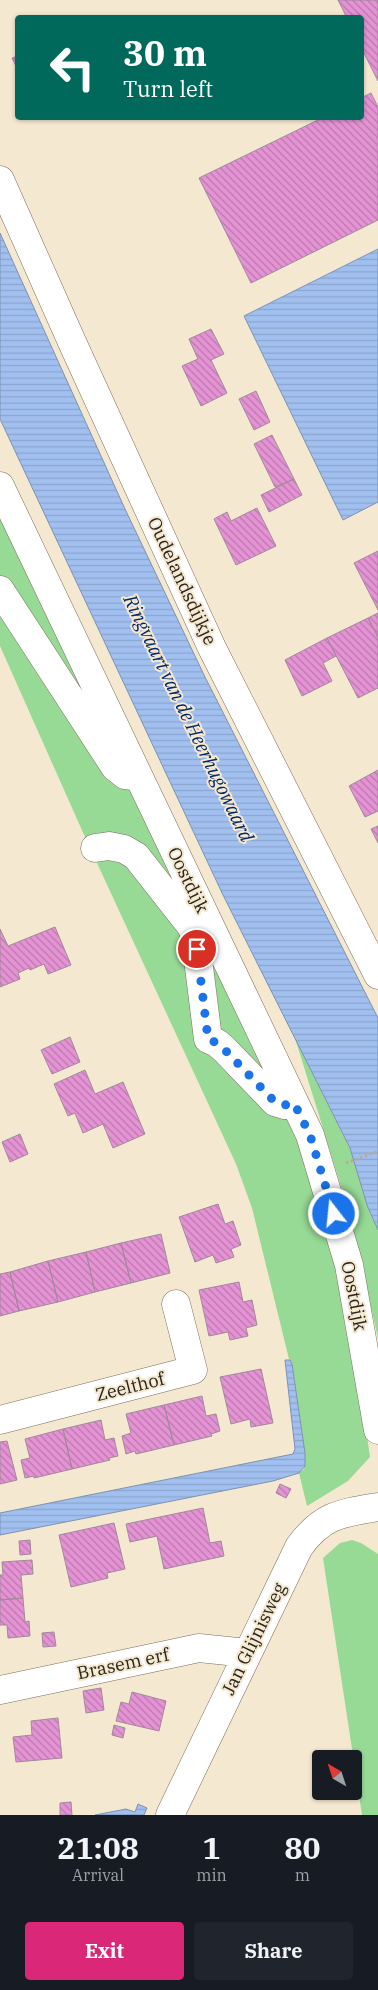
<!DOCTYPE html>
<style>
body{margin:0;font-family:"IBM Plex Serif",serif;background:#20242c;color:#f1f3f6;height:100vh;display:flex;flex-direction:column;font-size:19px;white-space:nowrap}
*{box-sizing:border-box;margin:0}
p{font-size:16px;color:#9ea1a6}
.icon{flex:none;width:28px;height:28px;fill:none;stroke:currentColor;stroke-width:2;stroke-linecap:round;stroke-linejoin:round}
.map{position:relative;height:1815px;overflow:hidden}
.drawer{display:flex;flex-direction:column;background:#171b24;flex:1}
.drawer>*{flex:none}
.top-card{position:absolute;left:15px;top:15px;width:349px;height:105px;border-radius:5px;box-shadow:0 1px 4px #0004;background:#00695c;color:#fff;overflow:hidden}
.needle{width:32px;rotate:321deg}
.tools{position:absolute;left:312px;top:1750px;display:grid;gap:10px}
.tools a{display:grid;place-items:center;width:50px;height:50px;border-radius:5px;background:#171b24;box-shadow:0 1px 4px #0004;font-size:25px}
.pin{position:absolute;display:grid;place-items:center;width:42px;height:42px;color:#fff;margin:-21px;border:2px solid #fff;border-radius:50%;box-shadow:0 1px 5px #0007}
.me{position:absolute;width:55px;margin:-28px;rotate:344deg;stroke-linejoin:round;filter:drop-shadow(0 0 4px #0008)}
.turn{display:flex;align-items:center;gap:18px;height:105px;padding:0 25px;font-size:22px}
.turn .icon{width:65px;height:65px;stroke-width:2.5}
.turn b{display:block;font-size:35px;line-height:42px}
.eta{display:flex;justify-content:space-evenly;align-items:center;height:85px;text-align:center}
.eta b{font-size:30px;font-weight:700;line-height:35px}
.primary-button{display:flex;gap:10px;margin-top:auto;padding:10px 25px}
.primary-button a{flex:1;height:58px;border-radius:5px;background:#db2777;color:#fff;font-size:20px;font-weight:700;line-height:58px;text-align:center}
.primary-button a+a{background:#20242c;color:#f1f3f6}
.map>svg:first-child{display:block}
</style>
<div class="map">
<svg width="378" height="1815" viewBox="0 0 378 1815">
<defs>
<pattern id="water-rules" width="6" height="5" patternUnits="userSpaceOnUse" patternTransform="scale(1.25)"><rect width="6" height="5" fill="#a1c0f0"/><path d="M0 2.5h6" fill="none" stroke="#8ba5cd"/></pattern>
<pattern id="building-back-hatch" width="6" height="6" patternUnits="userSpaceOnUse" patternTransform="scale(1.25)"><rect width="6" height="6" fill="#e593d5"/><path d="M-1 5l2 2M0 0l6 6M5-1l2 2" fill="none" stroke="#ba78ac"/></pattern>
</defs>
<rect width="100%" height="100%" fill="#f5e8d0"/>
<path fill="#97da96" d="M0,512L277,1091L316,1185L350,1320L370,1457L348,1481L307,1506L299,1473L304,1469L305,1453L292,1364L289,1359L252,1208L236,1164L85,837L0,646Z
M294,1035L350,1148L367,1205L378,1230V1338L350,1215Z
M352,1540L361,1543L378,1554V1815H362L323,1558L340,1543Z"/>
<path fill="url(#water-rules)" stroke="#7d92b0" d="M0,233L125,509L205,677L378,1018V1230L367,1205L350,1148L223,895L0,419Z
M378,249V502L343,520L244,316Z
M285,1360H290L292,1364L305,1453V1466L299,1473L273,1481L0,1535V1513L293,1454L295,1449Z
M138,1804L147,1808L144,1815H95L126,1809L135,1812Z"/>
<path fill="url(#building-back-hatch)" stroke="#9f8a9a" d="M338,0H378V81L361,47V18H347Z
M18,56V70L12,58Z
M371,93L378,107V220L251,283L199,178L322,118H361V98Z
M211,329L224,354L211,360L227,393L201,406L182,366L198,359L189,339Z
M256,391L270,422L254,430L239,399Z
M272,435L294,479L275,487L254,444Z
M294,479L302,495L269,512L261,495Z
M257,508L276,546L236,565L214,519L227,512L231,521Z
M378,551V610L354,563Z
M378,613V637L368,618Z
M368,618L378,637V688L358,698L327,638Z
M327,638L336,656L323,663L332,681L302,696L285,660Z
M378,770V811L365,817L349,786Z
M378,826V843L371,829Z
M55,927L71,965L48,974L44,964L30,970L29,968L18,973L20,979L0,987V929L8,946Z
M70,1037L80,1062L52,1074L41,1050Z
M85,1070L95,1094L123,1082L145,1134L113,1148L103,1124L83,1133L75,1113L68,1116L54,1084Z
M20,1134L28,1154L10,1162L2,1142Z
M218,1204L225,1224L233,1221L241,1245L231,1249L234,1257L216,1263L213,1255L195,1262L179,1217Z
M161,1234L170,1273L131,1283L121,1243Z
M121,1243L131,1283L95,1292L86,1252Z
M86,1252L95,1292L58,1302L48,1261Z
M48,1261L58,1302L19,1311L10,1272Z
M10,1272L19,1311L0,1316V1274Z
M239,1282L243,1302L252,1300L257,1325L246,1328L248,1336L230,1340L228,1332L209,1336L199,1290Z
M261,1369L273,1423L251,1427L250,1419L231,1424L220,1377Z
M202,1396L206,1416L216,1414L220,1431L211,1434L212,1436L174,1445L164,1405Z
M164,1405L174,1445L136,1454L135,1451L126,1454L122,1436L131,1433L126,1414Z
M101,1420L105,1440L114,1438L118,1456L109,1458L110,1460L72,1469L63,1429Z
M63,1429L72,1469L34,1478V1476L25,1478L21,1460L30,1458L25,1439Z
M7,1441L17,1480L0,1484V1442Z
M280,1484L291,1489L286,1498L276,1493Z
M203,1508L210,1543L221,1541L224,1556L164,1569L157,1536L130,1542L126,1524Z
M114,1523L125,1569L107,1573L108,1578L71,1587L59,1535Z
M30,1540L31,1554L20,1555L19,1541Z
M32,1560L33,1574L21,1575L23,1598L0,1600V1575H3L2,1562Z
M23,1598L25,1622L29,1621L30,1636L8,1638L7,1625H0V1600Z
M54,1632L56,1646L43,1647L42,1633Z
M101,1688L104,1710L86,1713L83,1691Z
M132,1692L166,1701L159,1731L116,1721L121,1702L129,1704Z
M58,1718L62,1758L16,1762L13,1737L32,1735L31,1721Z
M114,1725L125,1728L123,1738L112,1735Z
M71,1802L72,1815H60V1803Z"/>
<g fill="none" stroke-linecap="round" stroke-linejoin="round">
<g stroke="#7b6f5a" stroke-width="29">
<path id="minor" d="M0,180L72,342L212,648L378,975
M0,486L310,1135L349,1265L378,1430
M0,590L115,767L125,775L134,776
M95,848L109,846L124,849L136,856L191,926L195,935L208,1039L217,1043L224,1049L275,1102L285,1105L294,1103
M0,1420L193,1370L176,1304
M0,1690L199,1648L247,1653
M170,1815L299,1547C322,1515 341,1513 378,1507"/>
</g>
<path stroke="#b7ac99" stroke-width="3" stroke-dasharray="2.5 2.5" stroke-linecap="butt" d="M346,1163L378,1151"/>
<use href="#minor" stroke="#fff" stroke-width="28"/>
</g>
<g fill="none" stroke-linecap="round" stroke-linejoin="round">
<path stroke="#1a73e8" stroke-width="9" stroke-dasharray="0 16.2" d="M197,949L208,1039L217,1043L224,1049L275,1102L285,1105L294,1103L310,1135L334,1214"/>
</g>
<g text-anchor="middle" stroke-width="4" stroke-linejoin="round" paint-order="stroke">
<g font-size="18" fill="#2a251c" stroke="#f5e8d0">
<text transform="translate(182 581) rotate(65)" y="6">Oudelandsdijkje</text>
<text transform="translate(188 880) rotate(64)" y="6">Oostdijk</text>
<text transform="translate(354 1296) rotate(79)" y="6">Oostdijk</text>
<text transform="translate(130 1387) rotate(-14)" y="6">Zeelthof</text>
<text transform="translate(254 1639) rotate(-64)" y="6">Jan Glijnisweg</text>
<text transform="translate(123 1664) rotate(-12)" y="6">Brasem erf</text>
</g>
<g font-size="19" font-style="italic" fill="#00286c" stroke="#f5e8d0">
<text transform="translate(189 718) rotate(64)" y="7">Ringvaart van de Heerhugowaard</text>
</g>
</g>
</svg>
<div class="tools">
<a><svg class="needle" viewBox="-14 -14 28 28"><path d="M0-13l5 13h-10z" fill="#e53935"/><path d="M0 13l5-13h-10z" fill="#9ea1a6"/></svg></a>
</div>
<div class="pin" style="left:197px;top:949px;background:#d93025"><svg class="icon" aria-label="arrive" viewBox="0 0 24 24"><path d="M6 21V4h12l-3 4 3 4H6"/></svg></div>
<svg class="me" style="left:334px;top:1214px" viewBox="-20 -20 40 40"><circle r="17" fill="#1a73e8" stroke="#fff" stroke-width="3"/><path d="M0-11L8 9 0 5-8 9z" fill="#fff"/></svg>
<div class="top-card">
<div class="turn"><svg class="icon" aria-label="left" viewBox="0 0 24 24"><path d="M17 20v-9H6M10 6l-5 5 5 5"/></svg><div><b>30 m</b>Turn left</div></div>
</div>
</div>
<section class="drawer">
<div class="eta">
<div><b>21:08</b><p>Arrival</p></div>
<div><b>1</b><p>min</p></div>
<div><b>80</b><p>m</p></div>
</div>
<div class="primary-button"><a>Exit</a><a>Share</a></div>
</section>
